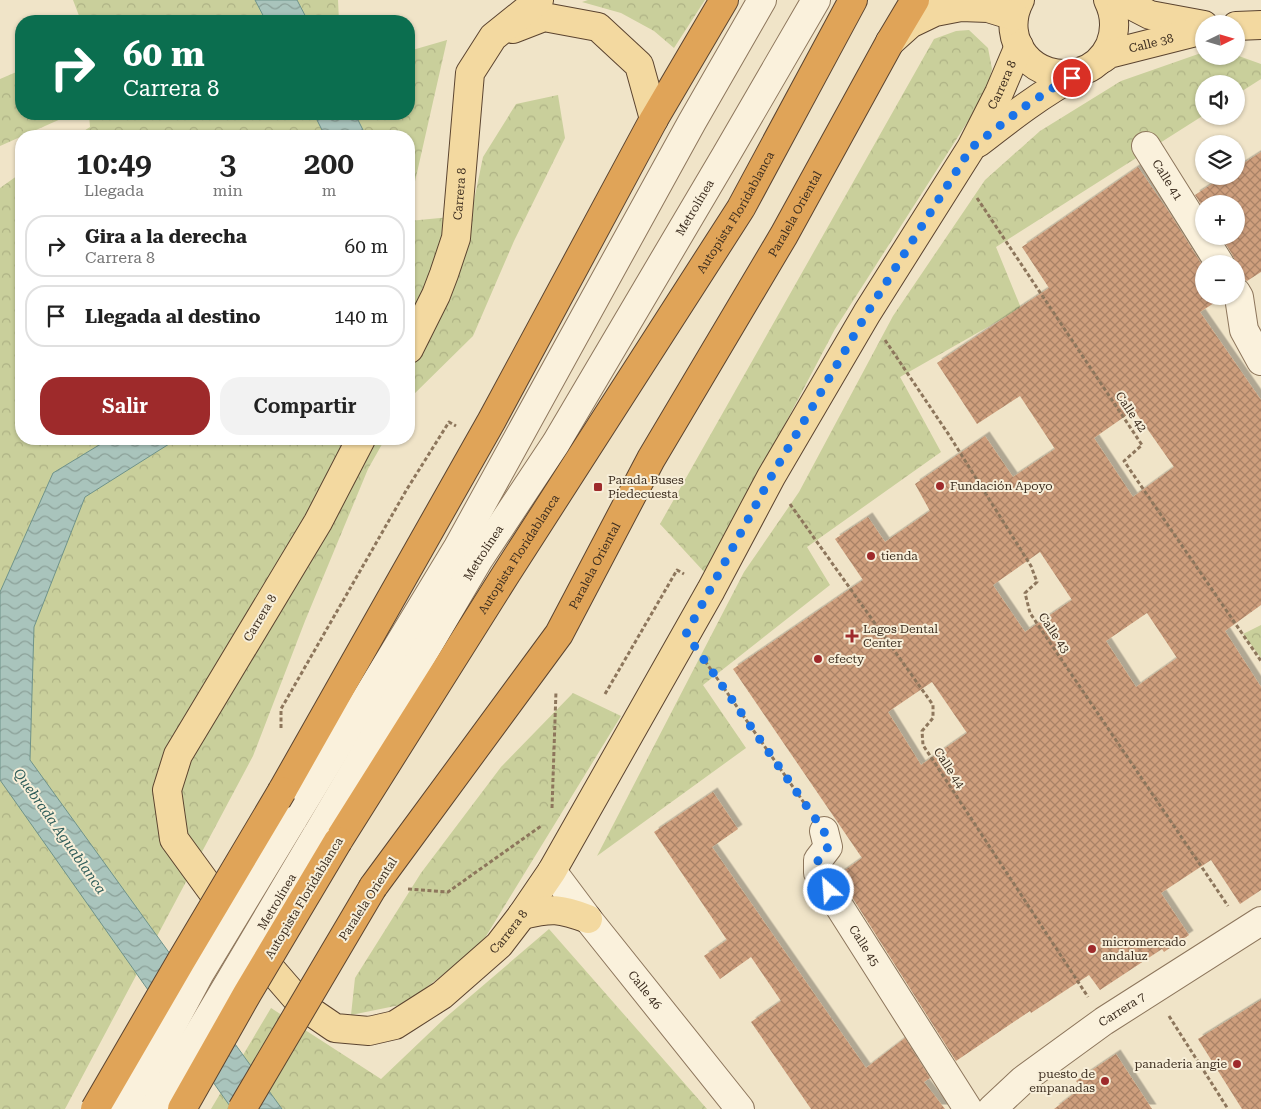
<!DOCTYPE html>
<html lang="es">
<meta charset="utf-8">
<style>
body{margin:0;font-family:"Roboto Serif",serif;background:#f2f2f2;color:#222;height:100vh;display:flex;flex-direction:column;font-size:19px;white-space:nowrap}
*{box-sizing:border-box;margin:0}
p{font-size:16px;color:#767676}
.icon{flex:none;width:28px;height:28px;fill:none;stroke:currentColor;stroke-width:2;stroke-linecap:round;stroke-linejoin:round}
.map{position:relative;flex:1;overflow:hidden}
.details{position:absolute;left:15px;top:130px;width:400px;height:315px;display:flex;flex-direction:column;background:#fff;border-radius:20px;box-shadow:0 1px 4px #0004}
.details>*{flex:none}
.hud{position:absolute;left:15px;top:15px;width:400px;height:105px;border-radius:20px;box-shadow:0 1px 4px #0004;background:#0b6e4f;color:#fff;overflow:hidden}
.needle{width:32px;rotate:85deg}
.tools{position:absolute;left:1195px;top:15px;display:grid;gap:10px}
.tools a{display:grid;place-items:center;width:50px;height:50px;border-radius:50%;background:#fff;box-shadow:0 1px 4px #0004;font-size:25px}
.pin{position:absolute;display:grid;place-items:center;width:42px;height:42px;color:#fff;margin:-21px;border:2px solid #fff;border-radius:50%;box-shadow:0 1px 5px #0007}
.me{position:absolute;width:55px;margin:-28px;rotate:334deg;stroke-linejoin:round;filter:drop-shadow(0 0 4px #0008)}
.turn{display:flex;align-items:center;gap:18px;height:105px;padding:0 25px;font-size:22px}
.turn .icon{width:65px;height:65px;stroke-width:2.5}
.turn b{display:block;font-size:35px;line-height:42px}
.eta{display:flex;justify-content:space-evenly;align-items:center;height:85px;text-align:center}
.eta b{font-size:30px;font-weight:600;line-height:35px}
.cta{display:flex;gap:10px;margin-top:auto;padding:10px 25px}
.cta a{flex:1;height:58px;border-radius:20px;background:#9e2a2b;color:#fff;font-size:20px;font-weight:600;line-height:58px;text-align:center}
.cta a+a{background:#f2f2f2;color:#222}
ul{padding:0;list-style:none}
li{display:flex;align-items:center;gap:15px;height:62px;margin:0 10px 8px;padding:0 15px;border:2px solid #e0e0e0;border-radius:20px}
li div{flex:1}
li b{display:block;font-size:19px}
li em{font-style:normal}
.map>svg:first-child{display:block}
</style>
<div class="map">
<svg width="1261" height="1109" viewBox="0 0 1261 1109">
<defs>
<pattern id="forest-crowns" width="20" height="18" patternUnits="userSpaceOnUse" patternTransform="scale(1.25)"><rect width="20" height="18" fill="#c9cf9b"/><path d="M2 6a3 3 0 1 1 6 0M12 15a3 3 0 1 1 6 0" fill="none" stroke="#aeb285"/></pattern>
<pattern id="water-waves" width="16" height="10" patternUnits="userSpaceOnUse" patternTransform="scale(1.25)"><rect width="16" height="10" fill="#a9c4bc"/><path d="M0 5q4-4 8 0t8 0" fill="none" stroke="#8ba098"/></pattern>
<pattern id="building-cross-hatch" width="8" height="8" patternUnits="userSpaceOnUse" patternTransform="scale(1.25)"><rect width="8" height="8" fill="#cf9f7d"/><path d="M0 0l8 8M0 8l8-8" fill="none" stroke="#a98266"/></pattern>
<filter id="shadow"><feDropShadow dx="4.5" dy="-4.5" stdDeviation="0" flood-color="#0004"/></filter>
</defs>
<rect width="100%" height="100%" fill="#f0e4c8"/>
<path fill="url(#forest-crowns)" d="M73,0H338L339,21H81Z
M588,0H705L674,48L654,31L621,13L582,2Z
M969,30L988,48L992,69L986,93L835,329L706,574L660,524L934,39L956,31Z
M447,40L409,208V136H76L90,127L89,114H409V51Z
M1204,52V56H1236V55L1261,64V79L1236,95V84H1204V115L996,247L1021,308L900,377L941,452L807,547L830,585L703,685L746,748L597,856L744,572L799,492L893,316L985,180L1040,131L1121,81Z
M21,70V114H72L0,146V79Z
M558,95L565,138L514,241L473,336L409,399V221L471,215L483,157L516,104Z
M21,173V439H385L368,469L305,621L253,756L65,1109H0V188Z
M1261,625V658L1243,634Z
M573,693L621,716L480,946L405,1004L351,1015L355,978L421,873L501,767Z
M549,929L707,1109H211L271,1008L381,1079L445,1018Z"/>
<path fill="url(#water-waves)" stroke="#6f938a" d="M255,0H297L308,21H266Z
M314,114H355L366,136H325Z
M109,439H177L85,497L34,627L30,760L282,1109H232L0,780V592L53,473Z"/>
<path fill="url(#building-cross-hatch)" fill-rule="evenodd" filter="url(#shadow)" d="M1261,152V272L1247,281L1243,278L1236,276V264L1233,256L1221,236H1236V204H1204V209L1195,195L1224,176H1236V168Z
M1138,167L1169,212L1204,268V296H1221L1222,298L1200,312L1261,400V605L1225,631L1261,687V890L1240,904L1211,860L1161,893L1189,935L1164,952L1162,949L1100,990L1089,975L1031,1013L1030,1011L956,1061L838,875L862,858L733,669L863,580L835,539L868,517L885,542L930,511L915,484L985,436L1013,477L1055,449L1020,396L977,424L937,363L1049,288L1022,247ZM1134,410L1174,467L1133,497L1094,438ZM1040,552L1072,600L1025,632L993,585ZM1147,613L1177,658L1136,687L1106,641ZM932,682L967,733L921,765L888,712Z
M713,792L738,829L712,847L866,1068L905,1038L930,1078L924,1082L945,1109H811L751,1022L781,1001L751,957L720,979L704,956L727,940L654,832Z
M1261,1000V1109H1242L1198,1039Z
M1116,1054L1152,1109H1054L1081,1088L1076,1081Z"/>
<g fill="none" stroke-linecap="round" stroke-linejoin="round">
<g stroke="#8d765c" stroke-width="30">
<g id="minor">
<path id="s1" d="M1146,146L1220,264"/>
<path d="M1236,292L1239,297L1244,330L1261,361"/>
<path d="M292,821L458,547L692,122L762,0"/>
<path id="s2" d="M824,831L828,847L818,860V873L968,1109"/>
<path id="s3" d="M316,836L479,559L556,443L726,155L816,0"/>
<path id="s4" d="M552,871L588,919L740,1109"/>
<path id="s5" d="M992,1109L1023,1080L1104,1021L1261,921"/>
</g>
</g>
<g stroke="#5b4430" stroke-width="30">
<g id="major">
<path d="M1020,0C998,41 1035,84 1079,72C1093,68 1104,58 1110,45C1116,30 1115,14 1108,0"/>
<path d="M1121,0L1150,15L1204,25"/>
<path d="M1236,26L1261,25"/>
<path d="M513,29L544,17L598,27L639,65L654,119"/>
<path d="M890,42L910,24L935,12L961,7L988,8L1014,16"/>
<path id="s6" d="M1102,59L1109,54L1204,30"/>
<path d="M978,143C1010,118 1042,93 1078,74"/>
<path id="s7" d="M409,349L436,295L444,274L456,238L470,73L493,37L539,0"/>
<path id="s8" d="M361,439L318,522L178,755L167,790L174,839L257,953L296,998L313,1013L335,1028L369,1031L395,1025L442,995L499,945L522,915L552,871L711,590L771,477L867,313L971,148L999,93L1019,46"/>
<path d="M522,915C552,908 559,908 588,919"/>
</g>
</g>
<g stroke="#5b4430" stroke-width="30">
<g id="highway">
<path d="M282,791L492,420L654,119L724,0"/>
<path id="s9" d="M338,841L506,574L741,208L853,0"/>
<path id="s10" d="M373,887L559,634L651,459L784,235L890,42L915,0"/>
</g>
</g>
<path stroke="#8d765c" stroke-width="3" stroke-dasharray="4 2.5" stroke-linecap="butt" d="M977,198L1142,445L1124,461L1261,661
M885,340L949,435L1031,566L1037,582L1025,593L1030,613L1228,906
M790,504L933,705V718L922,731L923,745L1088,997
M705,661L807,807
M605,694L677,570L684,574
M281,728V709L407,489L449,422L456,426
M552,808L556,691
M408,889L448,892L541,826
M1169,1016L1228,1109"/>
<use href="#minor" stroke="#faf1dc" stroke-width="28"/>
<use href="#major" stroke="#f3d9a0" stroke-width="28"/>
<use href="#highway" stroke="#e0a458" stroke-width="28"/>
<g stroke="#8d765c" stroke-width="30" stroke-linecap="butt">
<g id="minor-bridge">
<path d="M124,1109L155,1057L200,973L292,821"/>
<path id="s11" d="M154,1109L316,836"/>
</g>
</g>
<g stroke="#5b4430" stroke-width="30" stroke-linecap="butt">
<path id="highway-bridge" d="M95,1109L181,961L282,791
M182,1109L247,994L338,841
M242,1109L373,887"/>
</g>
<use href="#minor-bridge" stroke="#faf1dc" stroke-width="28"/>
<use href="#highway-bridge" stroke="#e0a458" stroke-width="28"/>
</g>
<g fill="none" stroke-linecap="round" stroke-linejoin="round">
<path stroke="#1a73e8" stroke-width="9" stroke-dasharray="0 16.2" d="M829,890L818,873V860L828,847L824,831L686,634L771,477L810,411L867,313L971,148L1024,107L1059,84L1072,78"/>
</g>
<g fill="#9e2a2b" stroke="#f7eed8" stroke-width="2">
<circle cx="940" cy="486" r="5"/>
<rect x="593" y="482" width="10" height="10" rx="2.5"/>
<circle cx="871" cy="556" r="5"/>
<path d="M849.5 628.5h5v5h5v5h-5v5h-5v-5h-5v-5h5z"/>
<circle cx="818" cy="659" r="5"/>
<circle cx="1092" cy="949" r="5"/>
<circle cx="1237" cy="1064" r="5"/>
<circle cx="1105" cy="1081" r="5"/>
</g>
<g text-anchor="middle" stroke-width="4" stroke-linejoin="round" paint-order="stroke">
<g font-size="12" fill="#3d2e20" stroke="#f7eed8">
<text dy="4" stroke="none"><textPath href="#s6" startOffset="52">Calle 38</textPath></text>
<text dy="4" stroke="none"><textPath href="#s8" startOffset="1891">Carrera 8</textPath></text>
<text dy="4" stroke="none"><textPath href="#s1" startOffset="40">Calle 41</textPath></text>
<text dy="4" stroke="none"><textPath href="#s7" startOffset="165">Carrera 8</textPath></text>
<text dy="4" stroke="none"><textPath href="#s3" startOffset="734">Metrolínea</textPath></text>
<text dy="4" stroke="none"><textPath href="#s9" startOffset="744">Autopista Floridablanca</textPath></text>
<text dy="4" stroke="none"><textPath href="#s10" startOffset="796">Paralela Oriental</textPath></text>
<text transform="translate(1131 412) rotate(56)" y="4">Calle 42</text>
<text dy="4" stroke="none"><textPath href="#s3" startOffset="329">Metrolínea</textPath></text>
<text dy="4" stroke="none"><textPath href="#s9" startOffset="339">Autopista Floridablanca</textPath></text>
<text dy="4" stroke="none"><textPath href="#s10" startOffset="391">Paralela Oriental</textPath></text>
<text transform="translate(260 618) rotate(-59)" y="4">Carrera 8</text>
<text transform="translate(1054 633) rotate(56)" y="4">Calle 43</text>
<text transform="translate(949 768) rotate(57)" y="4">Calle 44</text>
<text transform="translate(304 898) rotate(-59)" y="4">Autopista Floridablanca</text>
<text transform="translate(368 899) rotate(-57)" y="4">Paralela Oriental</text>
<text dy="4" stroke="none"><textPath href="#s11" startOffset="241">Metrolínea</textPath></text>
<text dy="4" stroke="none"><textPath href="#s8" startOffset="910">Carrera 8</textPath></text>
<text dy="4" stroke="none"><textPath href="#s2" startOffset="132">Calle 45</textPath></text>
<text dy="4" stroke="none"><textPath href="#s4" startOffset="151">Calle 46</textPath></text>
<text dy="4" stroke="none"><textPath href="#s5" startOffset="164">Carrera 7</textPath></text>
</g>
<g font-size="12" fill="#3d2e20" stroke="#f7eed8" text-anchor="start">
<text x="608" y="484">Parada Buses<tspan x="608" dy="14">Piedecuesta</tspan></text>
<text x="950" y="490">Fundación Apoyo</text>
<text x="881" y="560">tienda</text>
<text x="863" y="633">Lagos Dental<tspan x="863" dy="14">Center</tspan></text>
<text x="828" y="663">efecty</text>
<text x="1102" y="946">micromercado<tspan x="1102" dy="14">andaluz</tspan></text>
<text x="1227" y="1068" text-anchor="end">panaderia angie</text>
<text x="1095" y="1078" text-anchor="end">puesto de<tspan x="1095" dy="14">empanadas</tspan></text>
</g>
<g font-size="14" font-style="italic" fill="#2f5d5a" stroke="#f7eed8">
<text transform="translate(60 831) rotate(55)" y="5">Quebrada Aguablanca</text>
</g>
</g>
</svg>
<div class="tools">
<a><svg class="needle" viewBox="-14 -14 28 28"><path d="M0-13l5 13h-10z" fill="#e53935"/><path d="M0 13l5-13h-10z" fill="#767676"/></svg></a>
<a><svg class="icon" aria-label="sound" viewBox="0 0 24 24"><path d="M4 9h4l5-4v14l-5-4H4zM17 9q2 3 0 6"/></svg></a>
<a><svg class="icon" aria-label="layers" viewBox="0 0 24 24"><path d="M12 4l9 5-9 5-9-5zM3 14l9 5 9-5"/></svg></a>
<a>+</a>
<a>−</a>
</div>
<div class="pin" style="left:1072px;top:78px;background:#d93025"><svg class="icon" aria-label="arrive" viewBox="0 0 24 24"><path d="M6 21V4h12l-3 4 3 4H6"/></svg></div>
<svg class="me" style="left:829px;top:890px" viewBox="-20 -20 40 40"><circle r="17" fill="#1a73e8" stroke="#fff" stroke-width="3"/><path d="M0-11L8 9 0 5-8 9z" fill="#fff"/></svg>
<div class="hud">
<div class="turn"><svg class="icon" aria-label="right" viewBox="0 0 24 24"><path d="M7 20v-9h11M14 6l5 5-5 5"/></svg><div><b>60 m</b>Carrera 8</div></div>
</div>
<section class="details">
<div class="eta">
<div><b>10:49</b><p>Llegada</p></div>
<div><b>3</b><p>min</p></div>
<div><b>200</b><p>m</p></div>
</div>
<ul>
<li><svg class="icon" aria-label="right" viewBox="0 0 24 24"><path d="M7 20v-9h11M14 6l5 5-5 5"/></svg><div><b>Gira a la derecha</b><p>Carrera 8</p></div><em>60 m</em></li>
<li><svg class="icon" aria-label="arrive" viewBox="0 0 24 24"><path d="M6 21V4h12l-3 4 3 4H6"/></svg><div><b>Llegada al destino</b></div><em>140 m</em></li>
</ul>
<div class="cta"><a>Salir</a><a>Compartir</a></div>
</section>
</div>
